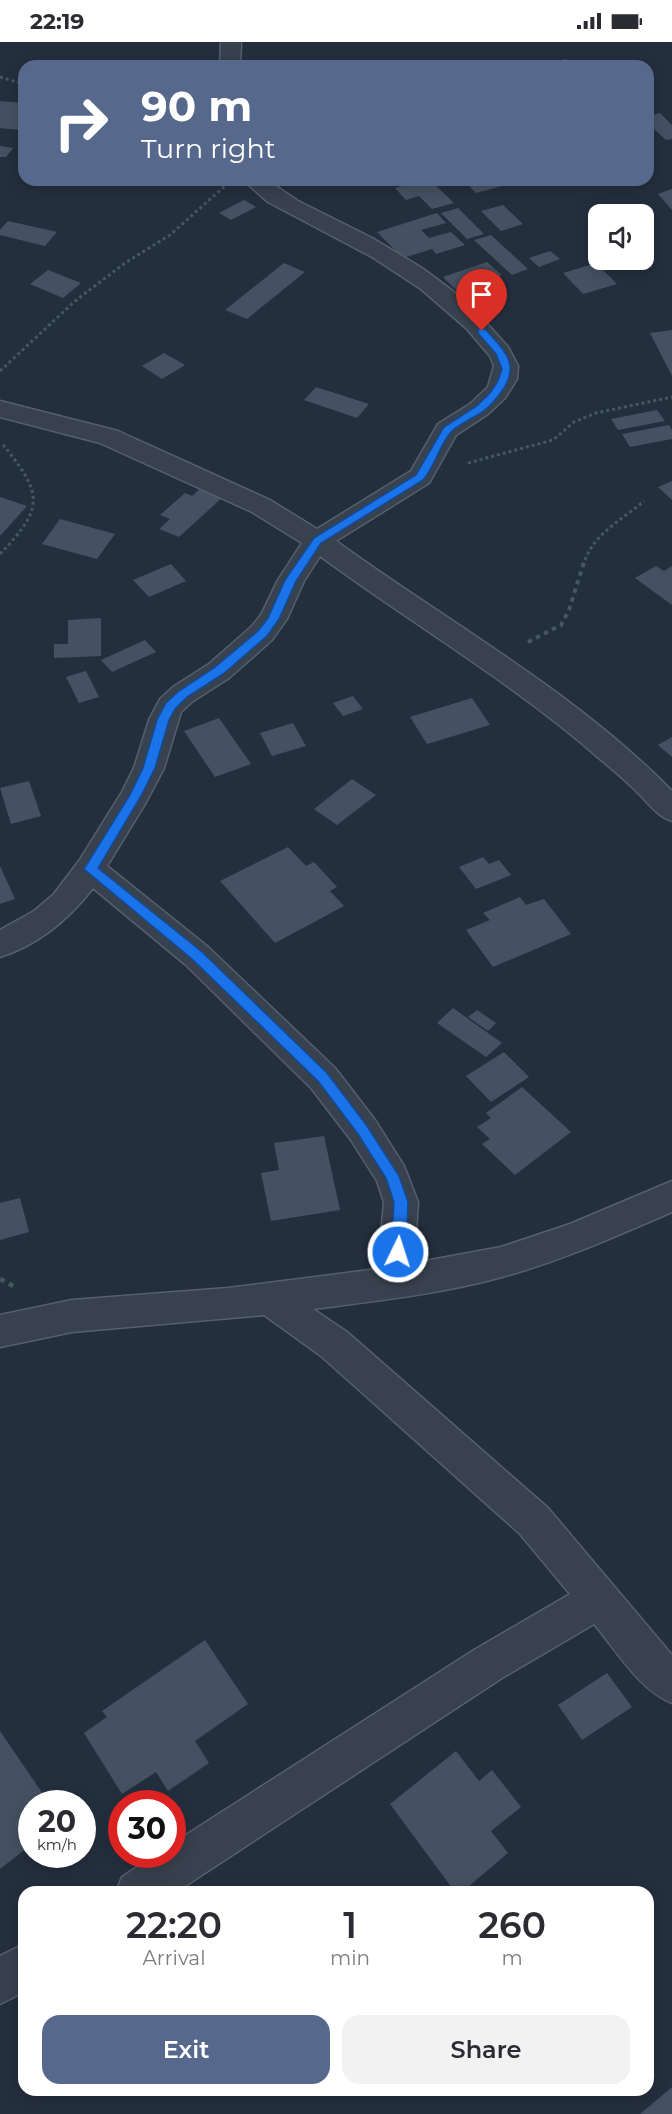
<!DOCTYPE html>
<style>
body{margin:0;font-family:Montserrat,sans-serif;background:#f2f2f3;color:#2b2b33;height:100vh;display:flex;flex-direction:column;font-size:22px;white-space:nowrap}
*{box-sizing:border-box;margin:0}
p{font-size:20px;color:#7c7c81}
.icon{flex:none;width:33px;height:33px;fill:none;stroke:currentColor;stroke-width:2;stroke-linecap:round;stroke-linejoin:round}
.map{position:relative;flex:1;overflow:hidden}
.drawer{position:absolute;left:18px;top:1844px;width:636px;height:210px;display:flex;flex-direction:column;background:#fff;border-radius:18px;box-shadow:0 3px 15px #0003}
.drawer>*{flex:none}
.guide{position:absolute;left:18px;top:18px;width:636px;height:126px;border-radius:18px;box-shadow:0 3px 15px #0003;background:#56698c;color:#fff;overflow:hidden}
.buttons{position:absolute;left:588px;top:162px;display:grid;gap:12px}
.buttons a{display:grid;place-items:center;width:66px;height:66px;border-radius:12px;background:#fff;box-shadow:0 3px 15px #0003;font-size:30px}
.speed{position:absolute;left:18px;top:1748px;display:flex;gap:12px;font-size:30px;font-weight:700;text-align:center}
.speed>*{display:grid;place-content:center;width:78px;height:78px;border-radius:50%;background:#fff;box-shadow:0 3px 15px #0003;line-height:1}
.speed small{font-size:15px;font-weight:400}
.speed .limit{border:9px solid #d22;background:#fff;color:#111}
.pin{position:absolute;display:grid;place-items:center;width:51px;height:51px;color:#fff;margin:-62px -26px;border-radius:50% 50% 50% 0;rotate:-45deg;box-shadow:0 0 6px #0007}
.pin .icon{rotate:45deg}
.me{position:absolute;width:66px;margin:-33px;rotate:4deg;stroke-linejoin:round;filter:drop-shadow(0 0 4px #0008)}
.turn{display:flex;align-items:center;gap:21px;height:126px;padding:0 24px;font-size:27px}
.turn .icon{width:78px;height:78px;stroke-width:2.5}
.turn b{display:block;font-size:42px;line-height:51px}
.eta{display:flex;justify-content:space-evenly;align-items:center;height:102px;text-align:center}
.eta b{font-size:36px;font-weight:600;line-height:42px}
.button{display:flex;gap:12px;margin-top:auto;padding:12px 24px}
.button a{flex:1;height:69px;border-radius:18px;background:#56698c;color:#fff;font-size:24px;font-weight:600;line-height:69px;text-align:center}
.button a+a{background:#f2f2f3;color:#2b2b33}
.status{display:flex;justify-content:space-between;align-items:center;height:42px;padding:0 30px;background:#fff;direction:ltr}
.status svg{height:16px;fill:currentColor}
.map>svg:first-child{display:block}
</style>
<div class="status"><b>22:19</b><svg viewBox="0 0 49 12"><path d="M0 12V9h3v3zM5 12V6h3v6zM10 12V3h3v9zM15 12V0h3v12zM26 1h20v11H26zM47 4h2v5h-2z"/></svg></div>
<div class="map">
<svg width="672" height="2072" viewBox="0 0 672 2072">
<rect width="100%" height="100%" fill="#242f3e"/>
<path fill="#455162" d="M566,17L574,24H523L543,18L548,22Z
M67,19L98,21L97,24H65Z
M0,59L24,61V77L19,88L0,86Z
M660,71L672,83V97L666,98L654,87L648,89V74Z
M0,104L13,106L6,115H0Z
M424,138H430L454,161L432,167L419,154L406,158L395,146Z
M463,138H501L506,143L476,151Z
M672,147V168L658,152Z
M244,158L256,165L231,178L219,171Z
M503,163L523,182L501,189L481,169Z
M458,166L484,192L467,197L441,171Z
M437,171L446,181L421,188L429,196L451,190L465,203L436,212L432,207L403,216L377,190Z
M8,179L57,190L45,204L0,193V188Z
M491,193L528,227L512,233L474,198Z
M550,209L560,217L539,225L529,216Z
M487,220L502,233L457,249L443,235Z
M284,221L305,230L247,277L225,268Z
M596,221L617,242L583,252L563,231Z
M48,228L81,241L63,256L30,242Z
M672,288V334L650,291Z
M164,311L185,323L162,337L142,324Z
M316,345L369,362L357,376L304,358Z
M657,368L665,379L618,388L611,377Z
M669,383L672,388V397L630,405L622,392Z
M672,439V458L658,445Z
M202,445L224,454L179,495L159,487L170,477L160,473L185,451L192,454Z
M0,455L27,464L1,493H0Z
M60,477L115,492L97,517L42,502Z
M171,522L186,539L149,555L133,538Z
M656,524L664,529L672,524V563L635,536Z
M101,576V614L54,616V602H68V578Z
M145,598L156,610L112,630L101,618Z
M86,629L99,655L79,661L66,635Z
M353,654L363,667L343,674L333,661Z
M472,656L490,683L427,702L410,675Z
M219,676L251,722L215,735L184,689Z
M293,681L306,704L272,714L260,691Z
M672,695V715L658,703Z
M352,737L376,753L337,783L314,767Z
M29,739L41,774L11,782L0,746Z
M288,805L306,824L314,820L337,845L330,849L344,864L275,901L220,839Z
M483,815L489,822L499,818L511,833L476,847L459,825Z
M0,824L15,857L0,862Z
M520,855L526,863L544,857L571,892L493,925L466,888L490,878L483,871Z
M453,966L502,1001L486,1015L437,981Z
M477,968L496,981L488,989L468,975Z
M504,1010L529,1035L491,1060L466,1034Z
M522,1045L571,1090L515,1133L482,1102L490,1097L477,1085L491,1076L486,1071Z
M324,1094L340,1168L271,1179L261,1131L279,1128L274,1101Z
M20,1156L29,1190L0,1198V1161Z
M205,1598L248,1662L195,1699L209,1721L168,1749L156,1730L122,1752L84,1691L107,1675L102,1669Z
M607,1631L632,1665L582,1698L558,1663Z
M0,1689L49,1761H32V1802L0,1827Z
M456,1709L479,1739L492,1728L521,1765L491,1789L508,1811L462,1850H455L390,1762Z
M672,2045V2072H640Z"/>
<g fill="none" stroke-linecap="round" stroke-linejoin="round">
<g stroke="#565f6c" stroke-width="3">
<path id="minor" d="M221,0H241L240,24H220Z
M243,138H267L298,159L372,196L422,226L454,250L482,276L508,305L518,324L517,337L505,356L488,372L456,393L429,441L336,499C449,581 574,649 672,749V779C656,774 647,759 634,747C624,737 612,727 600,717C513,641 414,583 320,514L304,539L287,577L272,598L229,636L193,659L181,670L164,726L145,762L107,824L208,905L335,1026L375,1078L404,1124L418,1160L414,1221L501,1205L570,1182L672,1139V1170C616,1194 561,1219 502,1235C440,1252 376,1259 313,1267L347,1290L548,1466L672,1613V1661C639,1648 617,1609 594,1582L502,1636L176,1850H116L122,1835L157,1812H172V1802L474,1608L570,1552L520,1492L321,1314L264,1273L72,1290L0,1305V1273L72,1258L228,1246L378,1227L384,1160L377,1139L351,1098L311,1046L186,923L93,846C69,877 38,903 0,915V888L34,869L53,853L79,819L122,750L134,726L149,678L160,657L173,645L209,622L252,584L261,573L278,538L302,501L252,470L100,401L0,375V359L118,389L270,458L317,487L411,429L438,382L470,362L488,345L494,324L490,314L466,286L421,247L372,215L268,160Z
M24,1902V1950L0,1962V1914Z"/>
</g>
<path stroke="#44595c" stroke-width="3" stroke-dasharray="3 3" stroke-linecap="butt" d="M0,35L24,42
M0,329L75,259L125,221L170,193L225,144
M468,421L553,398L574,380L596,371L672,355
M0,512C46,464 42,452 2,401
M585,518C595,491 623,477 644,459"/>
<path stroke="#44595c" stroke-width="4" stroke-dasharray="4.5 4.5" stroke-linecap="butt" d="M528,600L561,583L569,568L585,517"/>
<path stroke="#44595c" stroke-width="4.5" stroke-dasharray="5 5" stroke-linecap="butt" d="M0,1237L15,1245"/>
<use href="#minor" fill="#38414e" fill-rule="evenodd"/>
</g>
<path fill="#1a73e8" stroke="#114b97" stroke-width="1.5" d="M478,287H485C502,306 520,320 504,346C498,355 491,364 482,370C473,376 459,382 451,390C439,404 435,424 423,438L321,501L296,539L279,577L267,594L223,632L187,655L175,667L169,678L155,726L141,754L98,826L202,910L327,1031L367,1084L399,1134L408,1160L406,1210L403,1214L398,1216L393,1214L391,1210L394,1160L386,1136L358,1092L318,1039L192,917L84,827L130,753L143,726L157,678L166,661L179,649L214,626L258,589L268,576L285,538L314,496L416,433L444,385L477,364L490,351L498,339L502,327L496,312L478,291Z"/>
</svg>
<div class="buttons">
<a><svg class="icon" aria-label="sound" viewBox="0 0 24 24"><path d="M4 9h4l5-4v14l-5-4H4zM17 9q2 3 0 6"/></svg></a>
</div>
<div class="speed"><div>20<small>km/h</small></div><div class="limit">30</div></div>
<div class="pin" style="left:482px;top:289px;background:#d93025"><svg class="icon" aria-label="arrive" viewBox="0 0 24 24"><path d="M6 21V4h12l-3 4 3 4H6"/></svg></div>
<svg class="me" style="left:398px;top:1210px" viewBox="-20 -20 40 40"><circle r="17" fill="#1a73e8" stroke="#fff" stroke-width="3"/><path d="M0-11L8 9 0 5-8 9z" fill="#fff"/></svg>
<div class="guide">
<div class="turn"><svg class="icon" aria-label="right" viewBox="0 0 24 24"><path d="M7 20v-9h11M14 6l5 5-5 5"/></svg><div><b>90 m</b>Turn right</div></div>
</div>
<section class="drawer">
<div class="eta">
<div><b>22:20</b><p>Arrival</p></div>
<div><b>1</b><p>min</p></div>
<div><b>260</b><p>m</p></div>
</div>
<div class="button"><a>Exit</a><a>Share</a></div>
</section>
</div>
